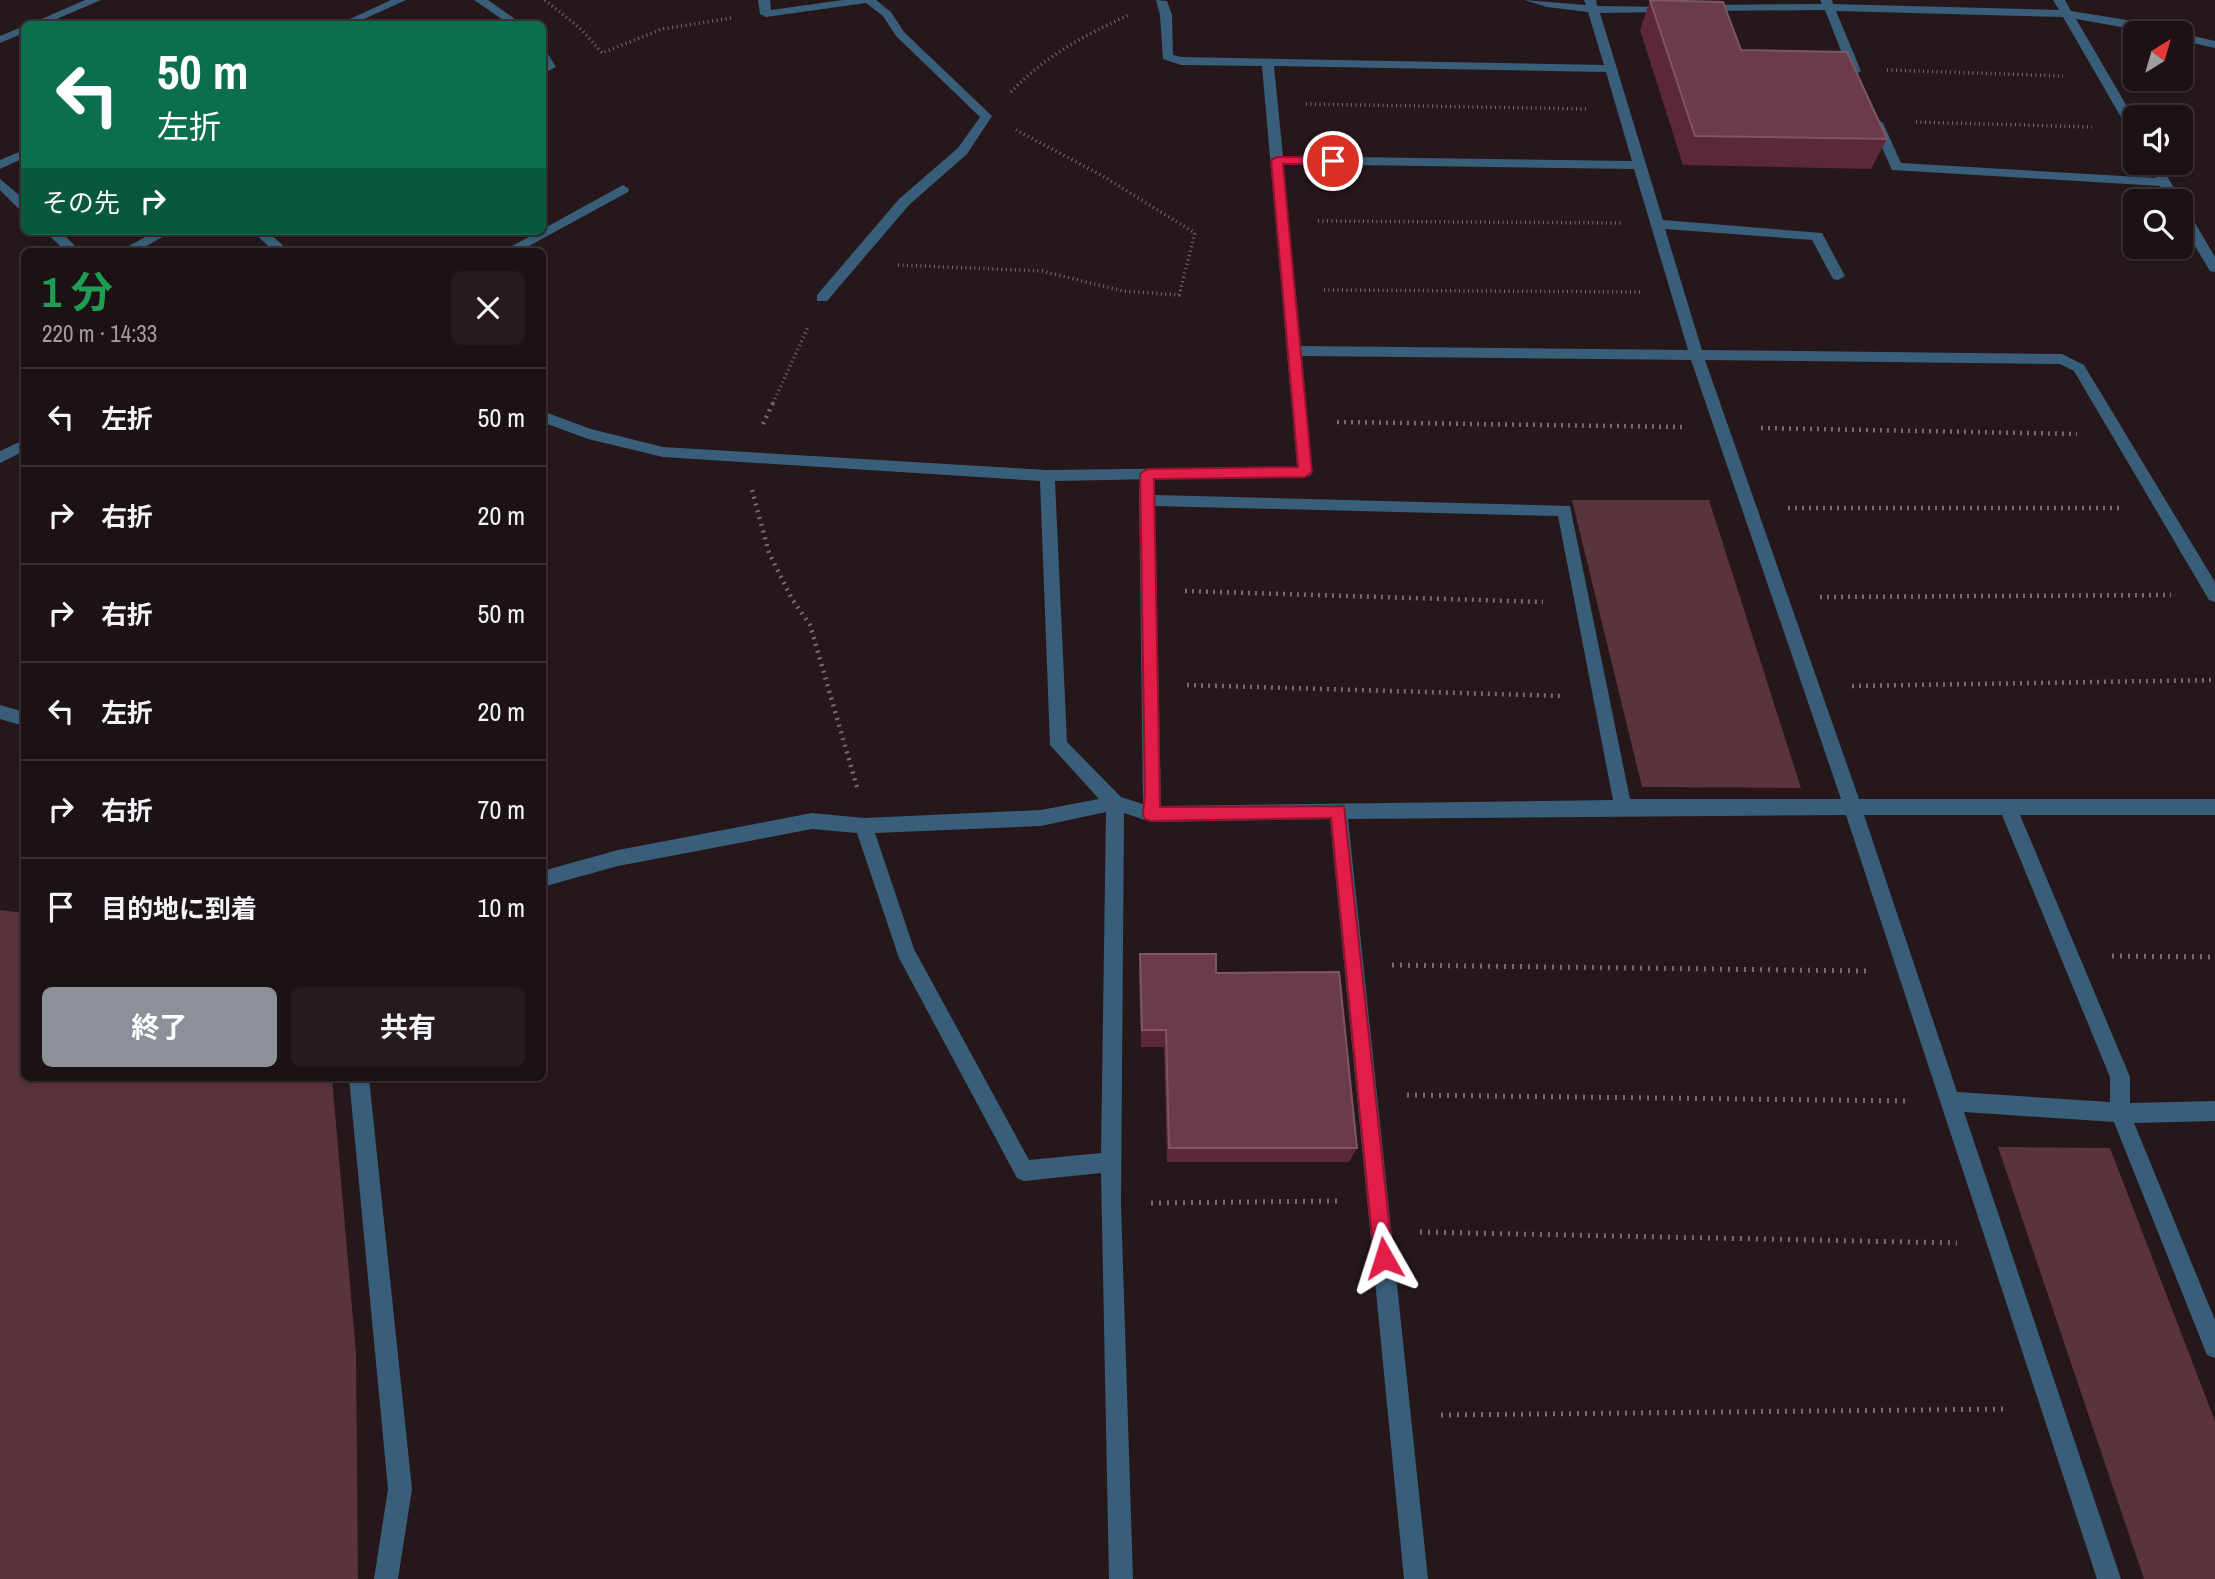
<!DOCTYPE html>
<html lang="ja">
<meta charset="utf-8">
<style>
body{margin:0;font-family:"Archivo Narrow","Noto Sans JP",sans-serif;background:#251a1d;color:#f1f3f6;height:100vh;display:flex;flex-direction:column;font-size:26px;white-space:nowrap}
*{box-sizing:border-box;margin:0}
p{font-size:23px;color:#a09da0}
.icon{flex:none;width:38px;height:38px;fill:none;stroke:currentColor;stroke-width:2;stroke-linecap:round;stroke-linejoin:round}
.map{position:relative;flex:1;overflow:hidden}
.drawer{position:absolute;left:21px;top:248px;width:525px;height:833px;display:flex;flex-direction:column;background:#1c1114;border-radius:10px;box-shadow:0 2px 5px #0004,0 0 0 2px #3a3134}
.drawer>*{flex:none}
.banner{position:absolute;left:21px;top:21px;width:525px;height:214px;border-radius:10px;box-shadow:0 2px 5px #0004,0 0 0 2px #3a3134;background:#0b6e4f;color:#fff;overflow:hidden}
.needle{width:46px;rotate:37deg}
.tools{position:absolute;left:2123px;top:21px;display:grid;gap:14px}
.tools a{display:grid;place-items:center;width:70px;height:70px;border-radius:10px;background:#1c1114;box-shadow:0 2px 5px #0004,0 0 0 2px #3a3134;font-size:35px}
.pin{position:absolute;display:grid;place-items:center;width:60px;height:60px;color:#fff;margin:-30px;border:4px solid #fff;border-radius:50%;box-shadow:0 2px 7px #0007}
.me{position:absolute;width:77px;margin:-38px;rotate:354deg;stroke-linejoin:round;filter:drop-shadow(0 0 5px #0008)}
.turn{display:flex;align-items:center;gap:24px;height:147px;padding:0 21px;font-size:32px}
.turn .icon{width:91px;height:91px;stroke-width:2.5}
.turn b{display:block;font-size:49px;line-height:60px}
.then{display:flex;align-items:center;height:66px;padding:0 21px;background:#0003;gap:14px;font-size:26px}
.round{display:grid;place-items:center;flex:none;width:74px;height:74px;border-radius:10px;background:#251a1d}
.headline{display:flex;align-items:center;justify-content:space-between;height:119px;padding:0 21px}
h1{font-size:42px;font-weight:700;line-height:52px;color:#1e9e55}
.action{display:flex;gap:14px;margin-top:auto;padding:14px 21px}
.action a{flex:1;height:80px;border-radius:10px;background:#8c9099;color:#fff;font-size:28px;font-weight:700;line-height:80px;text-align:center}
.action a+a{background:#251a1d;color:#f1f3f6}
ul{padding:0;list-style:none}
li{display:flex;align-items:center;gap:21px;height:98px;padding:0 21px;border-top:2px solid #3a3134}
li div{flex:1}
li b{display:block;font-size:26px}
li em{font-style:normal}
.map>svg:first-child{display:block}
</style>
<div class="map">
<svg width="2215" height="1579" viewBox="0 0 2215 1579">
<rect width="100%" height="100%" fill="#26171a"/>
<path fill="#5a333c" d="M1572,500H1709L1801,788L1642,787Z
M0,910L24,913V1078H332L356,1353L358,1579H0Z
M1998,1147L2110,1148L2215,1421V1579H2144Z"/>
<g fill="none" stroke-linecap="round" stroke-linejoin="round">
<path stroke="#786b6d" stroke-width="3.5" stroke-dasharray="1 3.5" stroke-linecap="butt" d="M545,0L582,30L602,53L662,29L732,18
M1887,70L2063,76
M1011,92C1046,55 1085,35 1131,14
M1306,104L1587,109
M1916,122L2092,127
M1318,221L1621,223
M898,265L1042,271L1123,291L1179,295L1195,233L1101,175L1016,130
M1324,290L1641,292
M773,403L808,327"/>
<path stroke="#786b6d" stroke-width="4.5" stroke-dasharray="2 5" stroke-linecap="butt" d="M1337,422L1682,427
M763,424L774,401
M1761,428L2077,434
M752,490L769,553L792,599L810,625L857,787
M1788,508H2122
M1185,591L1543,602
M1820,597L2171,595
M1187,685L1563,696
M1852,686L2215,680"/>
<path stroke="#786b6d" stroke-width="5" stroke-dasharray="2 6" stroke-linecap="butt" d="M2112,956L2215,957
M1392,965L1866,971
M1407,1095L1909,1101
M1151,1203L1338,1201
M1420,1232L1957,1243
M1441,1415L2009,1409"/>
<path fill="#385e7a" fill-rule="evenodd" d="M85,0H101L45,24H30Z
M391,0H406L353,24H339Z
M474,0H488L522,24H509Z
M758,0H770L771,10L843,0H876L891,12L904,32L992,116L967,154L909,205L827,301H817V295L899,199L958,148L980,117L896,36L883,16L866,3L766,17L760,14Z
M1156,0L1167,1L1172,15L1173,55L1182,57L1604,65L1588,12L1547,7L1524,0L1586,5L1584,0H1596L1597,6L1672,7V11L1668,12L1600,13L1663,220L1822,233L1845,276L1838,280L1833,279L1812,240L1665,229L1702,350L2062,354L2084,365L2215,582V602L2209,600L2074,371L2060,364L1705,360L1859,799H2215V815H2020L2130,1077V1103L2215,1101V1121L2134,1123L2215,1320V1358L2207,1355L2114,1122L1964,1112L2121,1579H2097L1846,815L1348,819L1428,1579H1404L1330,819L1151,822L1124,813L1121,1204L1133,1579H1109L1101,1173L1024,1181L1017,1178L899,958L857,833L812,829L618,866L542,887V871L618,850L812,813L864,818L1041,810L1099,799L1050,745L1040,481L663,457L588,439L542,422V411L591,429L663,447L1047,470L1297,467L1262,66L1181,65L1163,59L1160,15ZM1274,66L1606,72L1632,161L1283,156ZM1283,164L1634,169L1688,350L1301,346ZM1302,356L1691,360L1841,799H1630L1570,506L1155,495L1152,484L1147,482L1139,488L1143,804L1121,797L1067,742L1055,481L1310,476L1312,472ZM1155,506L1558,516L1613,800L1161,806ZM1106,812L1101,1153L1029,1160L914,949L875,833L1041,826ZM1864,815H2002L2110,1077V1102L1957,1092Z
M1820,0H1832L1833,4L2059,10L2053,0H2065L2071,11L2127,20L2174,33H2155L2076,19L2135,120V135L2129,131L2063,17L1836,11L1861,71L1855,75L1849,71L1825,10L1703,11L1697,8L1703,5L1822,4Z
M24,26V33L0,43V36Z
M2177,33H2180L2215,41V48L2180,40V33Z
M542,50L546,51L556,67L542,74Z
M1877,119L1883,123L1901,163L2156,178L2147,163H2159L2182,201L2180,204V201H2170L2160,186L1892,170L1871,123Z
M24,150V158L0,169V160Z
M0,179L24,199V210L19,209L0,190Z
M623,185L629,189L628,192L518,252H501Z
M2180,205L2185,206L2215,257V272L2210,271L2180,221Z
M45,231H60L81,252H66Z
M156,231H173L136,252H118Z
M252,231H267L290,252H275Z
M24,440V451L0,463V451Z
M0,705L24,712V726L0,719Z
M349,1078H369L412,1489L398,1579H374L388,1489Z"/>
</g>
<path fill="#5a2837" d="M1650,0L1887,139L1871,169L1683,165L1640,30Z
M1140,954L1216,973L1357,1148L1349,1162H1167L1164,1047H1141L1139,973Z"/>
<path fill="#6a3c4a" stroke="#7e5662" stroke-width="2" d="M1650,0L1723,2L1741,50L1847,52L1887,139L1695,136Z
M1140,954H1216V973L1339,972L1357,1148H1169L1166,1030H1142Z"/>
<path fill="#e11d48" stroke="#92132f" stroke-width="2" d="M1277,157H1333L1338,161L1333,164H1283L1312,472L1305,477L1154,479L1160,807L1344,806L1393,1258L1390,1265L1384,1268L1377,1265L1374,1258L1331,818L1151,821L1145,819L1143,814L1145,794L1140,474L1147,469L1298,467L1271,160Z"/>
</svg>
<div class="tools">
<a><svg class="needle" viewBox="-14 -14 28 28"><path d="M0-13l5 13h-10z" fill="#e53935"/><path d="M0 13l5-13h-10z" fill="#a09da0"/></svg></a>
<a><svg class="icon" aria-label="sound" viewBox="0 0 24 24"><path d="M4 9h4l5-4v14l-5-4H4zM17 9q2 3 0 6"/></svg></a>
<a><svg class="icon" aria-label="search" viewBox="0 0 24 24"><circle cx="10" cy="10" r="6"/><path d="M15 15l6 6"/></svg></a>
</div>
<div class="pin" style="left:1333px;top:161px;background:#d93025"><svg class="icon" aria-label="arrive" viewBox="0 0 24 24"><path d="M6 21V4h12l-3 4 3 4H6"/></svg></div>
<svg class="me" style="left:1384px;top:1258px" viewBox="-20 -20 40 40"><path d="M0-17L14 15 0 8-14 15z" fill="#e11d48" stroke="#fff" stroke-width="4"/></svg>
<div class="banner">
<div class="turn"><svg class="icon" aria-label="left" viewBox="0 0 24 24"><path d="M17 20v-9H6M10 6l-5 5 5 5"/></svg><div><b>50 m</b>左折</div></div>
<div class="then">その先<svg class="icon" aria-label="right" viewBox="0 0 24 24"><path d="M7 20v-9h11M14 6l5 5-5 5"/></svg></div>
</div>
<section class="drawer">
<div class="headline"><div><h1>1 分</h1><p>220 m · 14:33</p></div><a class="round"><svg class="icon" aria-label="close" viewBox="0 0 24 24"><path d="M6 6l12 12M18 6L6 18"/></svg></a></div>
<ul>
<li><svg class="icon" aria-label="left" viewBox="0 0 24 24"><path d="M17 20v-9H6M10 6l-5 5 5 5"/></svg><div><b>左折</b></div><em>50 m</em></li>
<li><svg class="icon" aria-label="right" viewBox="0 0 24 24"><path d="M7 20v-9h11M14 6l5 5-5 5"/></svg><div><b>右折</b></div><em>20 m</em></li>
<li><svg class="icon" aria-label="right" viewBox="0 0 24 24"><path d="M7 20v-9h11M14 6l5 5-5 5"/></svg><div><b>右折</b></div><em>50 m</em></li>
<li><svg class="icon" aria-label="left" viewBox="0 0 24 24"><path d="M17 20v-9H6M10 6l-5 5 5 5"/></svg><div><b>左折</b></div><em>20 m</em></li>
<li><svg class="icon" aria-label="right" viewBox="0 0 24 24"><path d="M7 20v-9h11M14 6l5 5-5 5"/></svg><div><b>右折</b></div><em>70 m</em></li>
<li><svg class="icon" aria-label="arrive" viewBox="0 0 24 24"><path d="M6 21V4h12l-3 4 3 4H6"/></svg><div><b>目的地に到着</b></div><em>10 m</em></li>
</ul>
<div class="action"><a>終了</a><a>共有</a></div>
</section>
</div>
